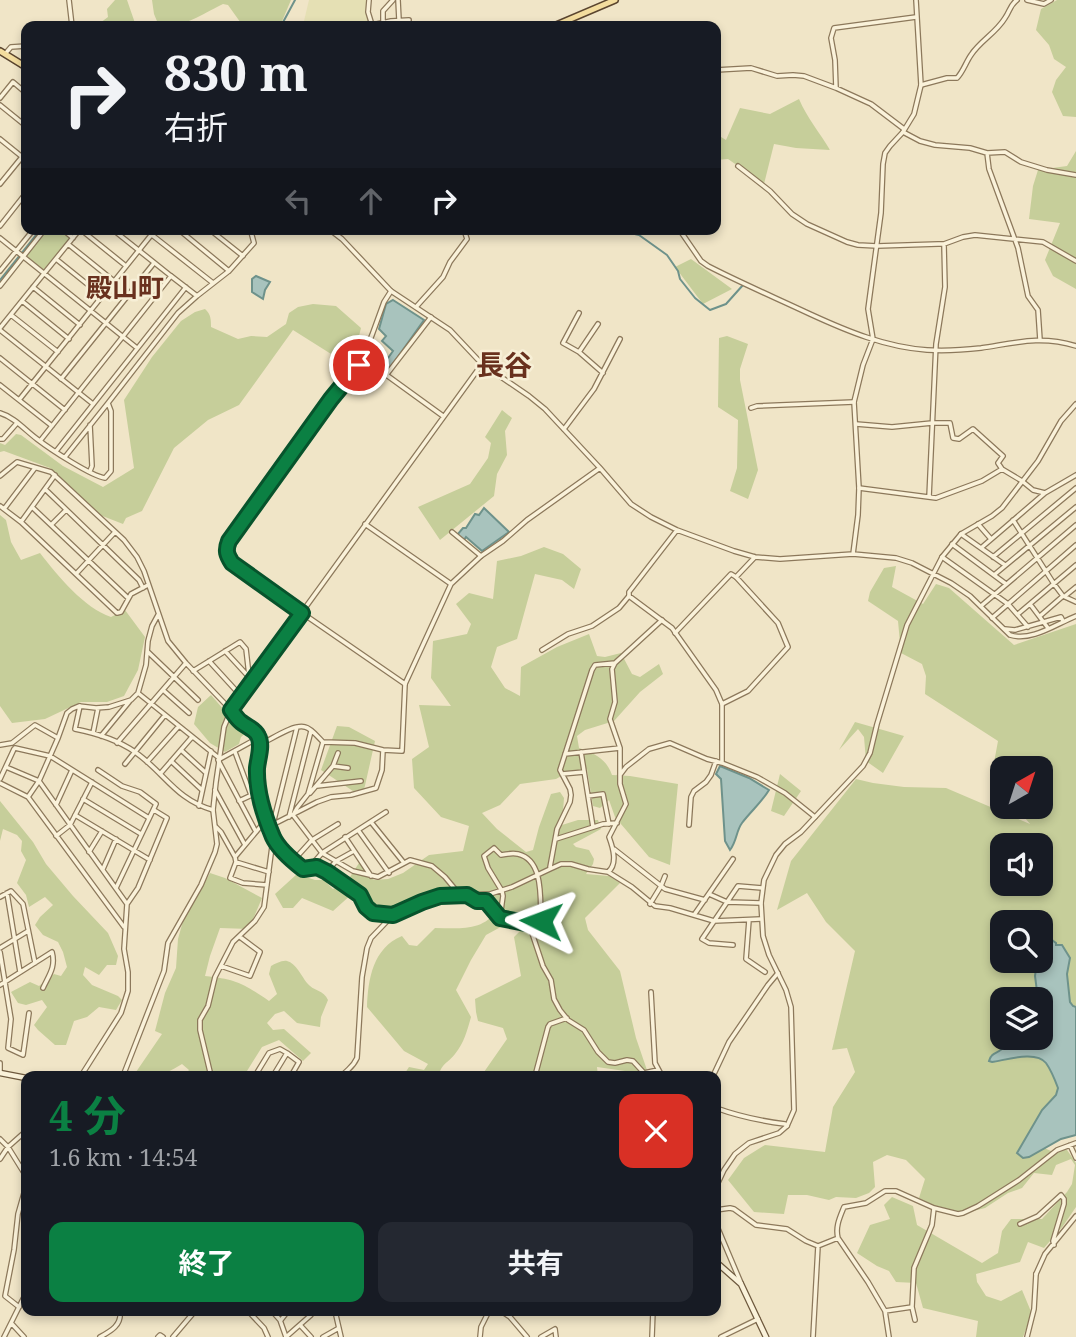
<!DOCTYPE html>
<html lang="ja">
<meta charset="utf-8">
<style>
body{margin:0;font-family:"Noto Serif","Noto Sans JP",serif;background:#242831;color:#f1f3f6;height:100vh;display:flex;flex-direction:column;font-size:26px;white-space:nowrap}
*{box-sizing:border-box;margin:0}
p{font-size:23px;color:#9ea1a6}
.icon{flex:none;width:38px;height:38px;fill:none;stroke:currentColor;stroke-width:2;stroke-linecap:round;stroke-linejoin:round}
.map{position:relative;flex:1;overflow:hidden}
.sheet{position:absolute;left:21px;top:1071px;width:700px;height:245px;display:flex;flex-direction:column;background:#171b24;border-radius:14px;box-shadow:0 4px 10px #0003}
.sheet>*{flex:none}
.banner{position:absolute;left:21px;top:21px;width:700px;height:214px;border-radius:14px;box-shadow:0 4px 10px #0003;background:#171b24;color:#f1f3f6;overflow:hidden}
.needle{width:46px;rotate:39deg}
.tools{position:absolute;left:990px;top:756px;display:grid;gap:14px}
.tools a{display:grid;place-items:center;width:63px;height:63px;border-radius:14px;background:#171b24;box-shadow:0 4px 10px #0003;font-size:35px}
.pin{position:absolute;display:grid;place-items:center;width:60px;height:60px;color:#fff;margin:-30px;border:4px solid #fff;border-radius:50%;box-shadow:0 2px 7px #0007}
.me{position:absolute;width:77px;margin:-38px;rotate:273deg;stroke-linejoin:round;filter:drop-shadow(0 0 5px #0008)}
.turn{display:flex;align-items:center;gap:24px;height:147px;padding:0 28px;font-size:32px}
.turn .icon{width:91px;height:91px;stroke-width:2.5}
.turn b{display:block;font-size:49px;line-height:60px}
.lanes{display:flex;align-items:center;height:66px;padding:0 28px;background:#0003;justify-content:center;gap:35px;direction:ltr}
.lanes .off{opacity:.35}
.round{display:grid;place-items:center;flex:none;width:74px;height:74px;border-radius:14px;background:#242831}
.summary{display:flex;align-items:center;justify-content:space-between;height:119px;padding:0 28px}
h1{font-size:42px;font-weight:700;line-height:52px;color:#0b8043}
.button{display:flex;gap:14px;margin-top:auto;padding:14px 28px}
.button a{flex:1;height:80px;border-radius:14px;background:#0b8043;color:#fff;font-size:28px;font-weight:700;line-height:80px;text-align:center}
.button a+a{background:#242831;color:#f1f3f6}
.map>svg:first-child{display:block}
</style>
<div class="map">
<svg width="1076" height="1337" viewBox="0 0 1076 1337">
<rect width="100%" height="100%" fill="#f0e5c7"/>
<path fill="#e5e0b4" d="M309,0H367L369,26H309L304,21Z"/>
<path fill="#c6ce9a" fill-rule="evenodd" d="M115,0H127L136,26H96L108,17L107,9Z
M152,0H291L280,26H260L257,22L253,26H243L228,5L223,4C198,16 188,26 159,26L154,14Z
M1057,0H1076V117L1063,116L1052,92L1056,80L1066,67L1054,59L1049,45L1036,30L1041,9Z
M799,99C807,118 820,133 830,150L796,148L774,144L764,184L728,159L716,160V134L726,140L740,108L770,114Z
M1076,151V289L1053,276L1045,260L1060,223L1029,219L1033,186L1038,170L1067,166Z
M48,229H60L70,238L44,269L42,270L27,257V255Z
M691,259L732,289L703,304L675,267Z
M313,304L336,306L361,328L357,344L339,359L293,330L239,405L208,420L174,448L142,511L126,518L123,524L100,515L50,468L4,451L0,452V443L5,445L16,434L21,435L63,466L103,487L134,468L124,400L152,357L181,321L195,312L205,309C211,314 211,320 211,327L238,339L251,336L267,337L286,324L289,313L298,307Z
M727,336L748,344L740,369V380L758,470L748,499L730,491L737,468L738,420L718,407L719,338Z
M502,410L512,418L505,431L507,455L497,474L494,496L440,540L418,507L470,484L488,458L491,443L485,437Z
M0,515L6,520L11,542L21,560L40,553C58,576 84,608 111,617L125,610L145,637L138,670L124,696L107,702H81L45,719L12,723L0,706Z
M544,547L563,554L581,569L574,589L562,580L535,574L517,639L497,647L491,667L505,688L520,696L521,667L557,647L589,634L597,656L605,657L621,653L632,674L640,677L659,664L663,674L640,692L614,721L585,730L577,736L579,748C595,754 606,758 612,775L630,776L678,784L670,865L649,857L615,817L609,800L600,808L593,806L587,769L570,771L556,779L520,784L500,805L482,813L497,829L526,852L533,850L539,827L551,794L560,792L564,798L562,825L578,820H598L601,829L573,844L576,847L589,850L594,859L593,864L586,874L609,876L620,883L585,918L588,930L620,971L636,1038L649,1076H634L632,1072L597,1067L598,1076H478L484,1072L507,1039L503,1028L478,1021L476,1012L475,999L521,976L514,937L520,931L508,923L486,935L471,960L456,990L471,1017C467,1031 464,1043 455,1054C447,1064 443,1062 438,1076H403L409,1067L424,1070L428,1064L404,1051L367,1007C368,979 373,948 402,936L409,945L417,946L435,928C457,928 484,932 496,910L487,898H473L463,891L416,901L387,911H371L353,893L333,911L302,898L293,908H283L275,894L297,874L315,880H324L333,889L348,880L359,863L374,880L388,879L403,873L429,855L463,851L469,826L441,817L414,788L412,759L429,747L419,705L451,706L431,678L433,641L467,634L471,624L456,604L469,593L493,599L497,561L521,556Z
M896,566L892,587L923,604L936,584L949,588L1014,645L1076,624V1007L1073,1006L1070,1002L1067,974L1070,958L1065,949L1056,946L1043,923L1041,931V922H1003V961H1037L1035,976L1038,999H1003V1038H1011L1003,1049L990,1056L992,1062C1006,1060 1035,1049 1046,1063C1051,1070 1055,1080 1058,1088L1056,1095L1042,1110L1017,1153L1029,1157L1044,1148L1051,1151L1067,1150L1076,1163V1207L1063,1226L1044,1248L1028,1242L1020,1262L976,1274L977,1282L986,1296L1001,1301L1022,1290L1032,1314L1023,1337H976L978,1321L923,1308L916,1283L896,1282L889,1271L877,1266L857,1253L870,1225L890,1219L884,1205L892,1197L913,1206L917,1225L982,1263L998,1253L1002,1231L1011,1219H1042L1067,1192L1072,1184L1075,1165L1071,1159L1056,1165L1052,1175L1034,1173L1022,1188L1008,1193L985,1208L953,1216L919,1198L925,1179L906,1160L887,1155L873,1162L875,1187L869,1193L856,1198L836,1197L829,1200L807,1195H788L784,1214L754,1212L728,1180L744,1158L765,1145L825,1152L833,1107L855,1072L847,1048L832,1050L855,951L826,922L807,893L777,910L791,861L856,779L873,783L904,787L946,788L1030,824L1016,807H1041V768H1003V788L993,768L998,741L925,694L926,676L922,664L901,653L898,621L868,601L870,592L884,568ZM1003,845H1041V884H1003Z
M211,695L231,718L247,732L241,737L239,744L225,752L210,743L194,724L198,707Z
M855,722L904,736L883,773L866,761L864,737L858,729L839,750Z
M337,726L349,727L375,741L364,790L353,791L321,770Z
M780,774L801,791L784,816L771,811Z
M0,801L33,842L46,864L73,896L108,933L118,956L116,965H107L99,975L85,967L83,975L92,985L118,996L122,1000L116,1010L99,1007L87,1017L74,1021L66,1045H55L38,1030L34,1025L47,1007L42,1000L26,1005L18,1003L11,992L30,982L39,986L54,974L61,976L67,967L63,952L58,942L43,935L35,925L40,917L53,905L45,897L29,907L26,895L17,883L26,860L21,851L22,841L17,835L3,829L0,841Z
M210,873L225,878L262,898L249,929L220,928L210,956L205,976C236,979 244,984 269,1001L277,994L269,974L271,966C275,964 282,960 287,961C296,963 302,977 307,983C313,991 324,990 328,1000L321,1017L320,1027L297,1023L284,1011L275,1014L267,1023L273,1030L284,1029L311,1053L303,1061L279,1040L262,1047L247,1071L215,1072L213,1076H184L189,1070L182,1064C168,1072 151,1084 136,1072L162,1034L155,1031L165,993L176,968L178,939L183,921Z"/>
<path fill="#a8c3bd" stroke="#6e928b" stroke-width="2" d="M256,276L270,282L265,290L263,299L252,292V279Z
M393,300L424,320L390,368L383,365L393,351L382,341L386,336L379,329L386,304Z
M484,508L509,532L482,551L466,537L464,540L457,535L463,528H466L475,514L479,515Z
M720,766L749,778L769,790C762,802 751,811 742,823C736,831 737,841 730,850L725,841L721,779L716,774Z
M1044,922L1052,940L1056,943V945H1062L1070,958L1067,974L1070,1002L1073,1006L1076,1007V1135L1061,1139L1029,1157L1023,1158L1017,1153L1042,1110L1056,1095L1058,1088C1055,1080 1051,1070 1046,1063C1036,1050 1006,1060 992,1062L989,1061C991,1053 996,1054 1002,1049C1006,1046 1008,1042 1011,1038H1041V999H1038L1035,976L1037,961H1041V948L1044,942L1041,931Z"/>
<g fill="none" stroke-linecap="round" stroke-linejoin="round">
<path stroke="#6e928b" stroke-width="2" d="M281,26L295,0
M622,229L626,232L639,235L667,255L678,271L680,279L695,298L710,310L726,304L743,285
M0,280L41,229"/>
<g stroke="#8c785b" stroke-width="6">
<path id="minor" d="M369,0L368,12L372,25
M398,0L399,20
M1027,0L1044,4L1051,0
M383,22V11L393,0
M372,25L391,21L409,20
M5,54L11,47L26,46
M716,70L751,68L777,76L793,75L804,76L836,88L871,104L904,129
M921,85L947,78H957C963,72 966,62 971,55C980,41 996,33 1005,18C1010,11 1010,5 1017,0
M836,88L835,60L831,38L834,28L916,17
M0,98L13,82L26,93
M0,105L26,126
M903,132L920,141L935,145L970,148L987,153L1005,152L1021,162L1047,170L1076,175
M987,153L989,169L1018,248L1028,296L1038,310L1040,340
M738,166L770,191L792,214L807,224L847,242L858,245L877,246L938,244H944L963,237L975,235L1043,242L1076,261
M0,184L22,157L26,148
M62,229L73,238
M80,229L126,266
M178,229L229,271
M209,229L243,256
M152,235L213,283
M0,238L137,348
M68,244L114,281
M56,259L102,296
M0,271L34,229
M171,276L197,296
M0,286L45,229
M33,287L80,325
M22,301L69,339
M416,307L443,277L450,262L467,239L465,233L460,229
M11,315L58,352
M598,324L579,352L603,373
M0,328L80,229
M579,352L563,343L579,313
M0,358L65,410
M359,365L372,335L384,302L391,291
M387,374L431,317
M61,379L154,263
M0,385L52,426
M19,400L156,229
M751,408L757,406L854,402
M0,413C14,417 25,430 37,439C50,449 91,476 105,478L111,471V411L108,403L178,313L197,296L229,271L254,243L251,232L254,229
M856,424L892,427L932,423H950L953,438L959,439L973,429L1003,456L998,463L1002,469L1022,481L1033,490L1045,493
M564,429L594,389L620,339
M0,439H3L17,423
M40,441L78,393
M57,450L186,287
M65,457L108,403
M90,471L92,466L90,425
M0,476L17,462L51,472L124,540L137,557L144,571L168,641L186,663L231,710L236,717L242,723L256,732L259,737L261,744L259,750L257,781L258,792L264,814L271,829L273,839L264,907L255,921L233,942L215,977L208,1006L200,1020V1030L211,1076
M859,488L936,498L982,481L1002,469
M45,489L139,580L143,588
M929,497L936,344L945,287L944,245
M0,506L21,522L117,613L121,612L131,594L148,585
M32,507L128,598
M4,509L35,468
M1013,520L1054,584L1063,596L1076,602
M21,522L55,475
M978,524L991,539
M51,525L66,510
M452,532L481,556
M961,534L1005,565
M952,544L1006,584
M981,548L1045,493L1076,475
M942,557L1008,604L1028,627
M993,557L1076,488
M76,574L115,532
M994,575L1076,507
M1065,596L1076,587
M1030,604L1048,628
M981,606L1076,525
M1018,614L1076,565
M1040,616L1063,596
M992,618L1076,545
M1005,629L1015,630L1061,617L1063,621
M675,633L731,574L736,577
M542,650L568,634L592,626L619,608L629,596
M225,651L248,676
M148,652L198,700
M209,661L241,696
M193,671L240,642L246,649L250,684
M163,690L189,713
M138,693L219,758
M722,704V763
M80,706L75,729C95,733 118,740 135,752C164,772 176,800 213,810
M93,733L98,708
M101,736L129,702
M323,742L308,794L297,808L293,815L322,853L353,871L378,877L410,860L432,866L445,877L455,889L476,901H486L500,918
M117,743L186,663
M261,744C272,739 293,724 305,727C311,728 318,737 323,742L355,743L383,750L402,751L405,684
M0,745L12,743L35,725L58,738
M15,748L50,756L149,818
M181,750L205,772
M235,752L251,795
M581,752L593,827
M565,754L620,748
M171,761L202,790
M147,762L179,726
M125,764L165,715
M333,766L348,768
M6,767L39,781L127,904
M98,770L122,786L140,792L156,804L116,888
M160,774L192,737
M562,774L584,772
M620,775L626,767L649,749L670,743L707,759L722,763L757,777L785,793L815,817
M0,779L14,749
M0,783L28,797L124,927
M317,786L361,781
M215,790L245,845
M310,793L333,766L338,753
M588,796L603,794L609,824
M28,797L39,781L58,738L67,713L72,709L79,706L96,708L109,707L131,700L138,693L146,665L148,641L152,626L158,615
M83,799L141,834
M239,801L258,792
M56,805L72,770
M199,806L211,751
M75,815L150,860
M289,817L311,731
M266,820L235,857L236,862L230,878L243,883L267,885
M371,822L404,863
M273,824L297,727
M272,825L317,802L331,797L351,795L376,788L382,770L383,750
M689,825L691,797L694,791L706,782L711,775L716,761
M216,827L221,832L235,857
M358,830L389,873
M256,832L218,760L258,738
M56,836L70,825L92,782
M345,837L371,876
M273,839L293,861L303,869L317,867L327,872L360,895L366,907L373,913L393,915
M556,839L603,824L617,823
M494,848L501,855C506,854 513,853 518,854C544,860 540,899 541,919L536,925L500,918L503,896L502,891L488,868L484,856Z
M614,849L665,889L705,900
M89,852L102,831
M293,861L312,840L338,824
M236,862L269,872
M550,867L557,829L570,802L571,795L570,789L560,770L592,670L595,665L615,663
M309,868L322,853L386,812
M103,869L116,839
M327,872L336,861L354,851
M608,872C618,864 613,848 609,837L626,804L620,784V748L610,719L615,702L612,669L615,663L662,620
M7,893L20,972
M709,894L727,902L761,903
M0,897L11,891L23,904L35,963
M650,904L661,886L665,876
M694,915L733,859
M749,920L746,959L765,972
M529,924L543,966L551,980L554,999L560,1010L568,1020L584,1030L598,1052L608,1062L615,1063L627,1060L633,1061L644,1073L658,1070
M733,945L709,943L702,939L738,886L762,888
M0,948L28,931
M0,952L11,1019L8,1048L23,1055L29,1013
M221,966L250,976L260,952L240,937
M0,985L52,952C56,967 49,975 43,988
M651,992L655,1063L662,1076
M0,1063V1073
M81,1076L121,1013L128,991V972L124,949L127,904L138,888L167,818L154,810
M255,1076L269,1053L280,1049L287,1053
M273,1076L287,1053L299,1062L291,1076
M342,1076C348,1068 352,1069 357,1058L362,977L367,948L371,938L393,915L422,902L440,896L490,894L512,887L550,869L561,864H571L588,869L608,872L632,887L655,906L670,908L714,921L761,919
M535,1076L548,1027L550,1024L567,1018
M713,1076L729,1042L768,985L778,973
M716,1095L718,1097L716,1100
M716,1108C738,1116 761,1121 785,1124L787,1126
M0,1139L8,1147L26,1176
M1070,1145L1076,1158
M0,1159L8,1147L26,1131
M716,1210L730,1208L734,1209L756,1225L787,1229L806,1241L818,1246L838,1238
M1020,1224L1038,1216L1061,1195L1064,1199V1204L1053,1241L1054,1245
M1036,1274L1045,1254L1076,1216
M19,1307L5,1296L14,1250L18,1214L26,1186
M912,1307L915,1320
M248,1311L264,1328L268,1337
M272,1311L280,1320L286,1337
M335,1311L341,1337
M501,1311L510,1317L527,1337
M885,1311L912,1307L914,1268L932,1225L934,1208
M281,1320L288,1311
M300,1325L311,1337
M100,1337C111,1331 122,1325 120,1311
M158,1337L160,1335L163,1337
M173,1337L195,1311
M286,1337L311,1315L310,1311
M323,1337L339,1328
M541,1337L555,1329L556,1337
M652,1337L653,1311
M721,1337L758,1319
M813,1337L818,1246
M889,1337L885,1311L868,1282L838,1238C835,1227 840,1217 844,1207L866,1203L885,1191H896L934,1208L958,1214L963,1213L978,1206L1019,1180L1057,1150L1076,1143"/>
</g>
<g stroke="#8c785b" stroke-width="6">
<path id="tertiary" d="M69,0L72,26
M0,139L26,160
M0,226L26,193
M329,229L342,239L391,291L450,330L482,364L529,396L545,409L600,468L631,504L651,517L677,530L734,551L755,557L780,559L853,554L896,558L912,563L951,583L970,596L1010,635C1031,642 1056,624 1076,616
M679,229L701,261L708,266C741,283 776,298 810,314C847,331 885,347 927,350C945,351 963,350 981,348C1015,343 1040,335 1076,346
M0,330L93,404
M78,393L171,276L112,229
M443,416L374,366L367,364L359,365L331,399L229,541C225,551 227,555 232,563L302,613L405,684L451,584L481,556L503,541L527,520L600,468
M365,524L451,584
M677,530L629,592V596L672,628L716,690L722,704L748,691L788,647L778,623L736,577L755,557
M853,554L858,515L859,488L854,402L863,365L873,339L868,309L881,213L883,164L885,153L890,146L903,132L914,114L921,85L916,0
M123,1076L164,971L168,943L201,885L215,852L217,844L213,810L216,782L224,727L231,710L482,364
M716,1187L724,1170L735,1154L749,1143L779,1133L787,1126L794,1110L791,1007L786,990L769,955L763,936L761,903L764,880L776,855L785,844L801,832L863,766L870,753L877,724L907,625L942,557L961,534L992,516L1002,508L1038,461L1061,421L1076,404
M716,1224L741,1283
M12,1324L24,1337
M4,1337L26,1293
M480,1337L481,1327L489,1311
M1027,1337L1034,1309L1036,1274"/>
</g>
<g stroke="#6e593e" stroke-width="7">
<path id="secondary" d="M0,1073L26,1078
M716,1262L741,1284L766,1337"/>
</g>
<g stroke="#5a452f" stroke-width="8">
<path id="primary" d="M554,26L615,0
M0,51L26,67"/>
</g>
<use href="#minor" stroke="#faf2da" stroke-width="3.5"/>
<use href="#tertiary" stroke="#faf2da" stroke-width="3.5"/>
<use href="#secondary" stroke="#faf2da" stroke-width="4.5"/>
<use href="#primary" stroke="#f3dd9e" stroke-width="5"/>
</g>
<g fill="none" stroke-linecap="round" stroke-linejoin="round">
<g stroke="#07532c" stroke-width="18">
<path id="route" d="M359,365L331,399L229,541C225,551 227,555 232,563L302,613L231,710C234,714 237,719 241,722C247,727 255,729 258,736C263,745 258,758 257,768C256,792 264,816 273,837C278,848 294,862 303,869L317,867L327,872L360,895L366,907L373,913L393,915L422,902L440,896L467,895L477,901H486L500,918L536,925L541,921"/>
</g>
<use href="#route" stroke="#0b8043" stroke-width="12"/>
</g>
<g text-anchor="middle" stroke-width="5" stroke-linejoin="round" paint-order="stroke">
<g font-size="26" font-weight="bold" fill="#69311e" stroke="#f7efd6">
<text x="125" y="297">殿山町</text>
</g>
<g font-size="28" font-weight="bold" fill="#69311e" stroke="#f7efd6">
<text x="504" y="375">長谷</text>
</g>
</g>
</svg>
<div class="tools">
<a><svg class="needle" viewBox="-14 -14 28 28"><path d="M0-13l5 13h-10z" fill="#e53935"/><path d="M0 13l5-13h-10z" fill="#9ea1a6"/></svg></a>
<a><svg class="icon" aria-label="sound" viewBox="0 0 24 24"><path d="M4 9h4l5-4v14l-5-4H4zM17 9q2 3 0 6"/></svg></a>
<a><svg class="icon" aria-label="search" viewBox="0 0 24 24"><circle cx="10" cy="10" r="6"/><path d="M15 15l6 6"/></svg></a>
<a><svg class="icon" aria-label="layers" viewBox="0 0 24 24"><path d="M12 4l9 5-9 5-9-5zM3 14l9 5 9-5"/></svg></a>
</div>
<div class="pin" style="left:359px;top:365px;background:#d93025"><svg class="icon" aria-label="arrive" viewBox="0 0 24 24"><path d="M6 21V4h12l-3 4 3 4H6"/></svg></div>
<svg class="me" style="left:541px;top:921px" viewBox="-20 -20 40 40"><path d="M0-17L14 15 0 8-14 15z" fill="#0b8043" stroke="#fff" stroke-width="4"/></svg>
<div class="banner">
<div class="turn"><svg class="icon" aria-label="right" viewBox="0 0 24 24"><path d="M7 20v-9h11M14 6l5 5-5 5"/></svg><div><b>830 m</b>右折</div></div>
<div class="lanes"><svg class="icon off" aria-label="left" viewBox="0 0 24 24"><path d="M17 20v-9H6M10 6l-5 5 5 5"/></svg><svg class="icon off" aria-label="ahead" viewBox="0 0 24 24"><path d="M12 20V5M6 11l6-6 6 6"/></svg><svg class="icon" aria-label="right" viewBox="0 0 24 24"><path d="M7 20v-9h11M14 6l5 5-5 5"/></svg></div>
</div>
<section class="sheet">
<div class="summary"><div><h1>4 分</h1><p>1.6 km · 14:54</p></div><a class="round" style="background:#d93025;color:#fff"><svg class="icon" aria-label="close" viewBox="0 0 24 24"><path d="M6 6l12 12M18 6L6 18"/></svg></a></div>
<div class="button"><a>終了</a><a>共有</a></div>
</section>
</div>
